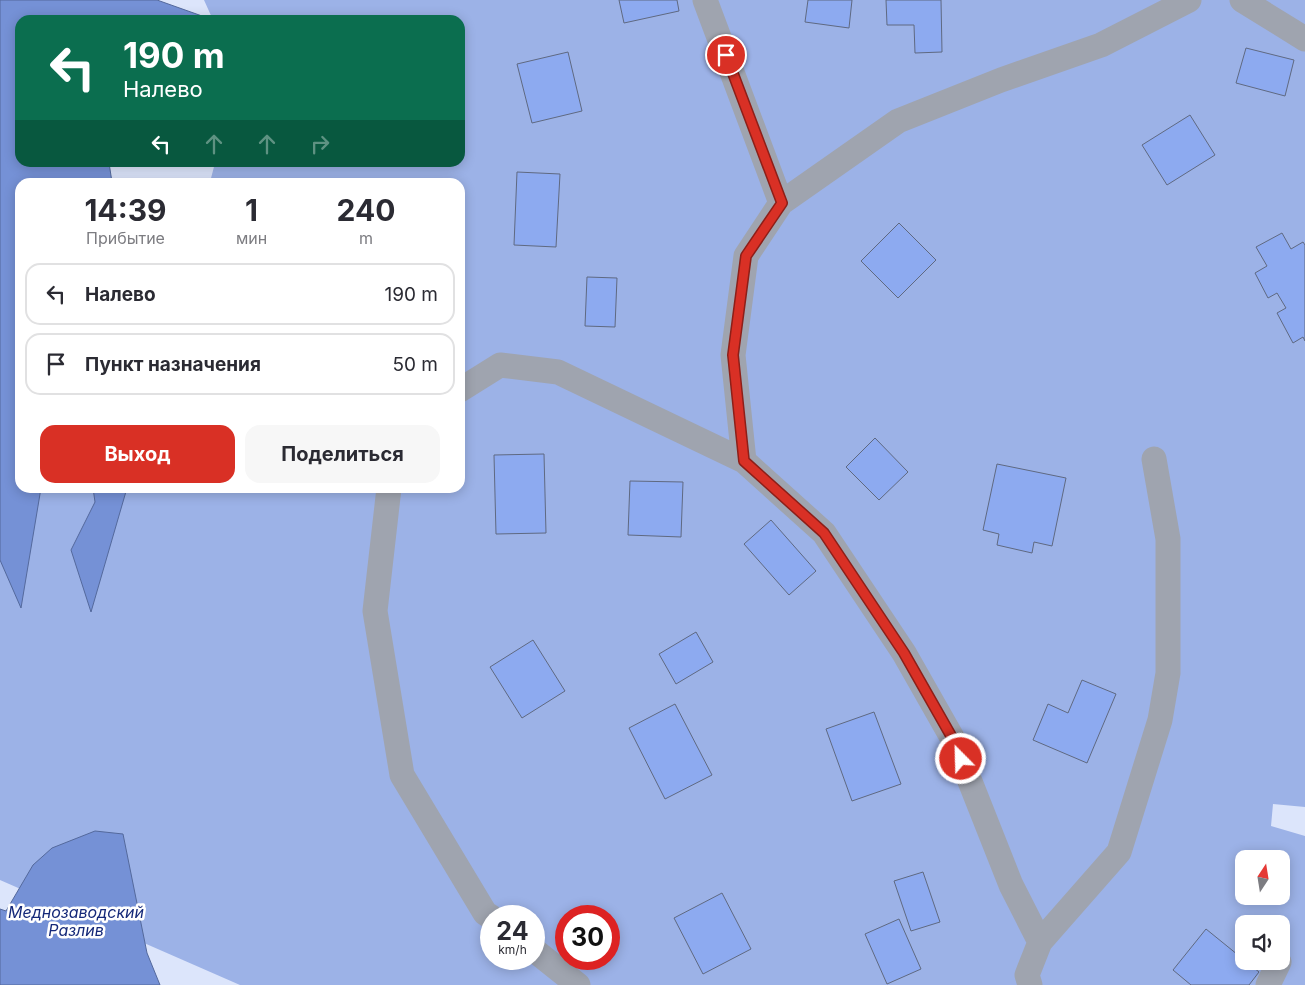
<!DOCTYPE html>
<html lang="ru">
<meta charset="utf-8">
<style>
body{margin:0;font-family:Inter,sans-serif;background:#f7f7f7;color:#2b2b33;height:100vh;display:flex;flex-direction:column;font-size:19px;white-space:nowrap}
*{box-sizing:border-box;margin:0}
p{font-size:16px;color:#7c7c81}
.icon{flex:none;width:28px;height:28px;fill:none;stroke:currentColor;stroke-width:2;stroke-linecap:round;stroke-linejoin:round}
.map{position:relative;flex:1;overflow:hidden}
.drawer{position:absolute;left:15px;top:178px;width:450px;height:315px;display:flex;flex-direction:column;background:#fff;border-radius:15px;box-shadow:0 2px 12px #0003}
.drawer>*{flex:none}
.hud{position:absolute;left:15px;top:15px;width:450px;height:152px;border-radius:15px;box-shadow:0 2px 12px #0003;background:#0b6e4f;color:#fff;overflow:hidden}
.needle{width:32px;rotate:12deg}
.controls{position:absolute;left:1235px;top:850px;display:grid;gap:10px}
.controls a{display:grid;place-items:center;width:55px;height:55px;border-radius:10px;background:#fff;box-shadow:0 2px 12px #0003;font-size:25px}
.speed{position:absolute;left:480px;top:905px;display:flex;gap:10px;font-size:25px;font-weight:700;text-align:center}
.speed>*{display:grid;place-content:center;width:65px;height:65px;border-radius:50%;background:#fff;box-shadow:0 2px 12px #0003;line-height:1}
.speed small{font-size:12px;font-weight:400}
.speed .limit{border:8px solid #d22;background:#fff;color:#111}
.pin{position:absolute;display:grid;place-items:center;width:42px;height:42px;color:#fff;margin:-21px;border:2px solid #fff;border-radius:50%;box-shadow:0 1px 5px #0007}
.me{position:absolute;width:55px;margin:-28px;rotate:337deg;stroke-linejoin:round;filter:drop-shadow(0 0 4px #0008)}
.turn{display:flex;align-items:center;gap:18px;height:105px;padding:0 25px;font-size:22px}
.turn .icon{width:65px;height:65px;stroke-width:2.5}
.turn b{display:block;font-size:35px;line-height:42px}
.lanes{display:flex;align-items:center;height:48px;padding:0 25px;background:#0003;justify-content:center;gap:25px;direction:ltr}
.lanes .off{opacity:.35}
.eta{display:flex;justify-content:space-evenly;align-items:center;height:85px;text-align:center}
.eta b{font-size:30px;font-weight:700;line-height:35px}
.action{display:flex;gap:10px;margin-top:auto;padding:10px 25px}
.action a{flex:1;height:58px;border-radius:15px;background:#d93025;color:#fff;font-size:20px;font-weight:700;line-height:58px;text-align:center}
.action a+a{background:#f7f7f7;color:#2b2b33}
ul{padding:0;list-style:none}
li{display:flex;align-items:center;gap:15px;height:62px;margin:0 10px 8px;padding:0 15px;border:2px solid #e1e1e2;border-radius:15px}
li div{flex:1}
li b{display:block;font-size:19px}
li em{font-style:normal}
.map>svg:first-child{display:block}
</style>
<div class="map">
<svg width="1305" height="985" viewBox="0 0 1305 985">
<rect width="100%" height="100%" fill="#dce5fb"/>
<path fill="#9cb2e7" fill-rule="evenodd" d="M204,0H1305V807L1273,804L1271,826L1305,836V985H240L0,880V271L20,488H460V182H210L215,163L460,162V20H213ZM1244,859H1281V896H1244ZM491,916H534V959H491ZM566,916H609V959H566ZM1244,924H1281V961H1244Z"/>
<path fill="#7591d6" stroke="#54699c" d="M0,0H157L202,16V20H20V162L109,163L112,182H20V488H41L21,608L0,560Z
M93,488H127L91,612L71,550L95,502Z
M95,831L123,834L147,953L160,985H0V909L6,911L33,865L52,848Z"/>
<path fill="#8daaf0" stroke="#5f6981" d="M619,0H677L679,11L624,23Z
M808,0H852L849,28L805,22Z
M886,0H941L942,52L915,53L914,25H887Z
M1246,48L1294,60L1285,96L1236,83Z
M568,52L582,111L532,123L517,64Z
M1190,115L1215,155L1167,185L1142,145Z
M517,172L560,174L556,247L514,245Z
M899,223L936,260L898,298L861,261Z
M1282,233L1291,249L1303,242L1305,245V341L1303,337L1293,343L1277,313L1286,308L1277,293L1268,298L1255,273L1267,266L1256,247Z
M587,277L617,278L615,327L585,326Z
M875,438L908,472L879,500L846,467Z
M544,454L546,533L496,534L494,455Z
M997,464L1066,478L1052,546L1034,542L1032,553L997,545L999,534L983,530Z
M630,481L683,482L681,537L628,535Z
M771,520L816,571L789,595L744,544Z
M696,632L713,662L676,684L659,654Z
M533,640L565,691L522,718L490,667Z
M1082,680L1116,694L1087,763L1033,740L1048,704L1068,713Z
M675,704L712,775L665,799L629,728Z
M874,712L901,784L852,801L826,729Z
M923,872L940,922L911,931L894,881Z
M722,893L751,949L703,974L674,918Z
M899,919L921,969L887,984L865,934Z
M1206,929L1259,972L1249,985H1191L1173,970Z"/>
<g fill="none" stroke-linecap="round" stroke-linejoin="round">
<path stroke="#9fa4af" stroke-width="25" d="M705,0L781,203
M1242,0L1305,39
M460,390L500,365L558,372L744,461L824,533L904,653L954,741L1011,885L1040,942L1027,975L1030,985
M744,461L733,355L746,256L781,203L898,121L1001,80L1101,45L1189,0
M389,488L375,611L402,775L485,913L491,917
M1040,942L1119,852L1160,720L1168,673V539L1154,459
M534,950L578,985
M1268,985L1279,962"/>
</g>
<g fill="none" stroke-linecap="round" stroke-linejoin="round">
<g stroke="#8d1f18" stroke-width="12">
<path id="route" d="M726,55L782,203L746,256L733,355L744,461L824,533L904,653L954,741L961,759"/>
</g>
<use href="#route" stroke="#d93025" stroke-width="9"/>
</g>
<g text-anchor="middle" stroke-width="5" stroke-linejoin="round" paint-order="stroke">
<g font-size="16" font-style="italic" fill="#152979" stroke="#fff">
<text x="76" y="918">Меднозаводский<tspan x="76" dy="18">Разлив</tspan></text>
</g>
</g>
</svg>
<div class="controls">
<a><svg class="needle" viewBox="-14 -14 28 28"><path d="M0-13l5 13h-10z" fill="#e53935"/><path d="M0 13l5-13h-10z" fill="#7c7c81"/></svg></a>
<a><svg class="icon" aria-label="sound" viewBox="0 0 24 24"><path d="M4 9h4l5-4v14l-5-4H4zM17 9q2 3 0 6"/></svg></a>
</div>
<div class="speed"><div>24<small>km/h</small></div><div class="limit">30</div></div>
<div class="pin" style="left:726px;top:55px;background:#d93025"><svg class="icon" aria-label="arrive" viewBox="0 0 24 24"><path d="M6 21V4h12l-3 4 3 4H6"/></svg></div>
<svg class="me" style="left:961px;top:759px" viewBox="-20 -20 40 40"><circle r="17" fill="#d93025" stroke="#fff" stroke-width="3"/><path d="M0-11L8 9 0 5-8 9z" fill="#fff"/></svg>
<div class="hud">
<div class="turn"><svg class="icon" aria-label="left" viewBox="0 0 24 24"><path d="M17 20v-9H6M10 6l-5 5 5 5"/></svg><div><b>190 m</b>Налево</div></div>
<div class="lanes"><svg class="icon" aria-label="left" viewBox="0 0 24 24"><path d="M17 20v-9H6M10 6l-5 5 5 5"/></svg><svg class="icon off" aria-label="ahead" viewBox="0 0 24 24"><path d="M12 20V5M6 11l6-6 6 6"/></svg><svg class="icon off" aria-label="ahead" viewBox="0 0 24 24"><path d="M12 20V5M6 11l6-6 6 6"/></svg><svg class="icon off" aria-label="right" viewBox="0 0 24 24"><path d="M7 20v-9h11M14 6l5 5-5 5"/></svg></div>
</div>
<section class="drawer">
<div class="eta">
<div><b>14:39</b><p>Прибытие</p></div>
<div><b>1</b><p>мин</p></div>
<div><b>240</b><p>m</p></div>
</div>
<ul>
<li><svg class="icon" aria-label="left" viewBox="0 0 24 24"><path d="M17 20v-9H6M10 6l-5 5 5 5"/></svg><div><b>Налево</b></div><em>190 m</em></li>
<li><svg class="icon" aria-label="arrive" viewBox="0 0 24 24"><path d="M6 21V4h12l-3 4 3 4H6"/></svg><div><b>Пункт назначения</b></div><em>50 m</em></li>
</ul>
<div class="action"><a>Выход</a><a>Поделиться</a></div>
</section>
</div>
